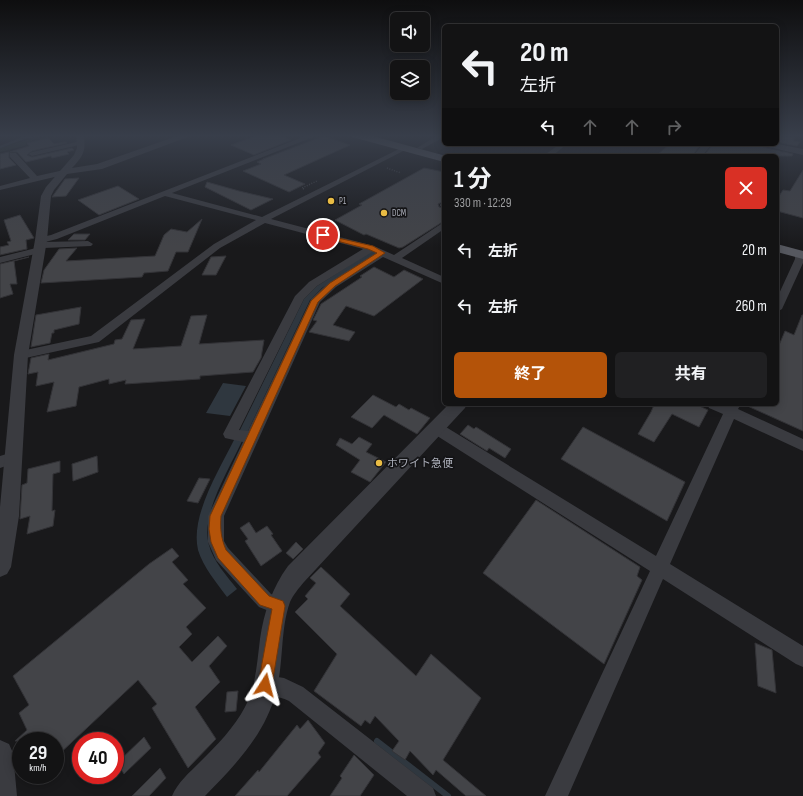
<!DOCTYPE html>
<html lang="ja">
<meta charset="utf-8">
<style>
body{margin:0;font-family:"Sofia Sans Condensed","Noto Sans JP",sans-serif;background:#202022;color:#f1f3f6;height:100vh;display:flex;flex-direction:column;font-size:15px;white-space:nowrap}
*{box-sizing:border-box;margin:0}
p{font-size:13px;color:#9d9ea0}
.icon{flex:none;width:22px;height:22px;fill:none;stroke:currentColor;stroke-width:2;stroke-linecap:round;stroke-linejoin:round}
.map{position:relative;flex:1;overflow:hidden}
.drawer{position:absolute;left:442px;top:154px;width:337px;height:252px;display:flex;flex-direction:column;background:#131314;border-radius:6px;box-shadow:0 2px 10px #0003,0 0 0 1px #323234}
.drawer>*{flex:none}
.hud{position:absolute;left:442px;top:24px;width:337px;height:122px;border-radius:6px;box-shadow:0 2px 10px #0003,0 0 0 1px #323234;background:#131314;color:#f1f3f6;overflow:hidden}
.fabs{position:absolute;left:390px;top:12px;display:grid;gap:8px}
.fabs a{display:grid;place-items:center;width:40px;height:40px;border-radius:6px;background:#131314;box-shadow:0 2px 10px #0003,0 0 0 1px #323234;font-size:20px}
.speed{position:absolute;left:12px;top:732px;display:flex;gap:8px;font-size:20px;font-weight:700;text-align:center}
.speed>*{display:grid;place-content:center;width:52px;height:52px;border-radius:50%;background:#131314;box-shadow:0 2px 10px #0003,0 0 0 1px #323234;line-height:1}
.speed small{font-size:10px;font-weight:400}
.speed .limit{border:6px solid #d22;background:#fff;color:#111}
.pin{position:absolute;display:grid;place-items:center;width:34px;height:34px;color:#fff;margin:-17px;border:2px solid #fff;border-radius:50%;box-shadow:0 1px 4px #0007}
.me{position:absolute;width:44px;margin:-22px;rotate:9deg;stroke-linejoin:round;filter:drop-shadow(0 0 3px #0008)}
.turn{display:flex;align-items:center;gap:14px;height:84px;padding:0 12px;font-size:18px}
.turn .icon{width:52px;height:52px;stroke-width:2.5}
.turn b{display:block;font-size:28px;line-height:34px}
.lanes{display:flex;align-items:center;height:38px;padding:0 12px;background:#0003;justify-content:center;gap:20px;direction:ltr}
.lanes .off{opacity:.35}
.round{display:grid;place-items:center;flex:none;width:42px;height:42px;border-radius:6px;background:#202022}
.summary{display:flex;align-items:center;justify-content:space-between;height:68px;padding:0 12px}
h1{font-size:24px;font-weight:700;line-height:30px}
.primary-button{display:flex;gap:8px;margin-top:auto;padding:8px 12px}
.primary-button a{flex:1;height:46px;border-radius:6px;background:#b45309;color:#fff;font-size:16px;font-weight:700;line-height:46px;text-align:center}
.primary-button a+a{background:#202022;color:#f1f3f6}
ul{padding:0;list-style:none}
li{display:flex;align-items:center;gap:12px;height:56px;padding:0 12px}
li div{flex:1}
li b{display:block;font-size:15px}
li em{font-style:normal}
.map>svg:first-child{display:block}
</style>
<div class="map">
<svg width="803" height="796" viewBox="0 0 803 796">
<rect width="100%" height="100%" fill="#19191b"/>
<path fill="#232b25" d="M33,138H40L26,143V145L24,146L0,152V148Z"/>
<path fill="#2f373f" d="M372,251L376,253L322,288L310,300L247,433L239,432L304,299L317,286Z
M223,383L246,386L230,416L206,413Z
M235,438L243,439C230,468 200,514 209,545C213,561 227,576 237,589L227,597C217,583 203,567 198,550C190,515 220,469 235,438Z"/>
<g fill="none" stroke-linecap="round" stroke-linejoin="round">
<path stroke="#2f373f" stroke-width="2.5" d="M0,147L26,137L44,135"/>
<path stroke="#2f373f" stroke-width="6" d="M377,741L448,796"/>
</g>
<path fill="#434448" stroke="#333337" d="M258,135H279L291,140L254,155L231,145Z
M324,136L350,145L284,175L305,184L289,192L243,171L261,164L257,162L264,159H263Z
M777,136L795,138L793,141L800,142L797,146L777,142Z
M48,138L54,144L65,142L67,143L32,151L27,155L32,157L72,148L74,150L67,152L69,154L52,158L51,156L26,162L17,152H10L29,146L27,143Z
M670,144H701L692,156H656Z
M713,144H761L763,147L793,154L792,156H704Z
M9,152V158L16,165L0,169V154Z
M424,168L444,172V203H440L438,204L439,207L444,208V221L403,247L399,248L366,234L364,235L335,220L362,205L359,204Z
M803,170V218L777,211V199L783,190L790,191Z
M79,178L66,196L52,197L65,179Z
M207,182L239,191L273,199L251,210L205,187Z
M118,186L139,199L99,215L78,200Z
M20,215L34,238L26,240L27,249L0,255V247L9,245L7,242L11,241L4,220Z
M202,219L188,252H176L168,271L144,273L142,277L41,283L44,270L59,249L77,248L66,261L155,256L164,235L171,229L187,232Z
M74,234H90L85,240H68Z
M226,256L216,275H202L211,257Z
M29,257L14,261L17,284H10L13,294L0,298V264Z
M374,267L394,277L404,270L423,279L374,316L346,306L333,325L355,332L349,341L309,332L317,321L313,320L321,304L362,277L360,276Z
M81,307L79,324L54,330V333H52L50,343L31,347L36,315Z
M207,315L199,344L264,340L261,358L253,372L200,376V379L125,384L126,380L109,384V379L79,387L76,406L47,412L54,382L36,386L38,372L28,374L31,358L49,354L48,360L114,344L115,340L122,339L131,320L145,319L133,349L181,346L191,316Z
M802,315H803V431L743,404H777V350L785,331L794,335Z
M373,395L396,407L399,404L409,410L411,408L430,418L417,434L384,415L372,428L351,417Z
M651,404H695L708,410L699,427L672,414L654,442L638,434L651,412L654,405Z
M468,425L474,429L476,427L511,449L505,458L489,448L487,451L460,434Z
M583,427L685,482L667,521L561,459Z
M359,437L372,444L366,452L386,462L370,482L351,472L360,460L336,445L340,438L352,444Z
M97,456L98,472L73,481L72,464Z
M60,461V472L53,474L52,511L55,510L53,526L27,534L30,516L20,519L22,485L27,483L28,469Z
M199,478L210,479L198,503L187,501Z
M536,500L640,567L637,576L642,580L604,664L483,573Z
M249,522L256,533L267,526L273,534L271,535L282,551L261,566L245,541L248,539L240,528Z
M296,542L303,549L293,559L286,553Z
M172,548L179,556L172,562L188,580L183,584L206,608L186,627L192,634L179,647L192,662L218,636L227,646L209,666L220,682L195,707L216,739L188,768L152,708L157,704L138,680L55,758V741H15L27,730L19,713L29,705L13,676L149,564Z
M321,567L350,594L340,606L416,676L431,654L481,698L443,760L486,796H466L436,770L433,775L410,751L405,760L392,751L399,741L375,716L370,724L365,720L361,726L314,691L337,654L295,612L308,599L305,596L316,583L310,578Z
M755,643L772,650L776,693L758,686Z
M238,691L236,711L225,712L227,692Z
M308,720L325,743L318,753L321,757L287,796H235L258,770L259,772L297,725L300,729Z
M144,737L151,748L124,774L117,763Z
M354,755L374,775L360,796H330L342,778L340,776Z
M160,768L166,778L149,796H132Z"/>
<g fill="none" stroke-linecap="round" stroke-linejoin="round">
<path stroke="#404247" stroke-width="1.5" stroke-dasharray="1 1.5" stroke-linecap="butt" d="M387,168L401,173
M304,189L302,188L317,181"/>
<path fill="#3a3b40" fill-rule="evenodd" d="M440,204L444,205V207L440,206Z"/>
<path fill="#3a3b40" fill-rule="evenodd" d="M308,135H318L172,193L262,217L403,147H407V149L271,219L374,246L394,255L444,222V229L402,258L444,277V284L383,257L336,287L320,302L224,516V541L228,548L271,594L285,600L288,606L285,612L279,615L259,607L216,560L208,542V516L243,442L225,438L223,434L295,296L309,282L363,249L265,223L220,248L99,342L21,359L17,358L15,355L17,352L21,351L91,336L214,244L256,220L165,196L57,239L41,243L38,242L36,240L38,238L51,235ZM372,252L375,253L328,283L311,299L248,431L239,430L304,299L317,286Z
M438,135H444V137L422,149L417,148Z
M81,141L84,143L83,144L32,156L28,154L32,152Z
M560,144H567L552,156H543Z
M10,153H16L37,176L64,170L68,172L67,174L0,190V186L30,178L10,157Z
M88,241L93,244L91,246L44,248L39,245L44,242Z
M40,247L43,248L45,250L43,252L0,263V257Z
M800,251L803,252V263L782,309L777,312V298L795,259V254Z
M707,404H741L738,409L803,439V451L734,419L670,564L803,646V667L796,664L663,579L568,796H545L650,571L431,432L429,428L431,424L436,423L441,424L656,556L723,414L709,408Z
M13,452L18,454L20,458L18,462L0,468V456Z
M265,675L284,678L303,687L433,788L436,796H407L289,701C279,696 268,696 258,692L255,685L258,678Z"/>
<path fill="#3a3b40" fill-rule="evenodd" d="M76,135H84C86,152 83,156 72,168L97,164L180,135H193L102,169L67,174L54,190L51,196L47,240L28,355L19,516L11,567L7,574L0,577V507L14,355L35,240L41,196L46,187L74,155L77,148Z
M703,144H712L702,156H693Z
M762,144H777L803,149V155L763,146Z
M449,404H467L465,408L304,582C299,588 293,595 290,602C280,630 284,663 276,692C265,735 235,765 205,796H172C178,782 190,772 201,761C217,745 234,728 245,707C256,687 257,662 260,639C264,612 272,588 288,566Z
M0,740L9,744L13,753L17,796H0Z"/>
<path fill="#56585f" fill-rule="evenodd" d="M351,135H369L446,156H444V162L352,137Z
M777,244L803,251V259L777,252Z"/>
</g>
<linearGradient id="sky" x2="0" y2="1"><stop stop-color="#0e0e0f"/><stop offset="0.55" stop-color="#383e4a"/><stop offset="1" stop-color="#383e4a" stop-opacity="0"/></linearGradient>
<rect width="803" height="247" fill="url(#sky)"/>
<path fill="#b45309" stroke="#753606" d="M321,234L373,246L385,253L335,286L318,302L221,516C220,529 221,538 226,550L269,596L283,601L285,606L272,685L270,690L265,692L260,690L258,685L272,609L260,605L218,558L211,542L209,529L210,516L311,301L330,283L377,253L368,249L321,237Z"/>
<g fill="#e9bc44" stroke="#141416" stroke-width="1.5">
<circle cx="331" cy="201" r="4"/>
<circle cx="384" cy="213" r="4"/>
<circle cx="379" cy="463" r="4"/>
</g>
<g text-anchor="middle" stroke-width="3.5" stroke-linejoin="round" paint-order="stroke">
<g font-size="9" fill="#acafba" stroke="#141416" text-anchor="start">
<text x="339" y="204">P1</text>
<text x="392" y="216">DCM</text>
</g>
<g font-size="11" fill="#acafba" stroke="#141416" text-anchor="start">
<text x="387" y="467">ホワイト急便</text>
</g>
</g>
</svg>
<div class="fabs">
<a><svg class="icon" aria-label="sound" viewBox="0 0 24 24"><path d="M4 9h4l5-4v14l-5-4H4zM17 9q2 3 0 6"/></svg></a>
<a><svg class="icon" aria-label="layers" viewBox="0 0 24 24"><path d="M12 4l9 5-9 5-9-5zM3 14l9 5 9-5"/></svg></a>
</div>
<div class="speed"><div>29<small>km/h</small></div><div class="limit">40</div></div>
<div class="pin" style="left:323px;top:235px;background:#d93025"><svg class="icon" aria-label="arrive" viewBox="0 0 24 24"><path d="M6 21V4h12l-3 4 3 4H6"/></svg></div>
<svg class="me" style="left:265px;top:685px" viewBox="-20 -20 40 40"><path d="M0-17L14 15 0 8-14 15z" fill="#b45309" stroke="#fff" stroke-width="4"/></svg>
<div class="hud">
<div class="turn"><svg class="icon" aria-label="left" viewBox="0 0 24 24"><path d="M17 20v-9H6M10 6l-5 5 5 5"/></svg><div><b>20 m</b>左折</div></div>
<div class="lanes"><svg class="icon" aria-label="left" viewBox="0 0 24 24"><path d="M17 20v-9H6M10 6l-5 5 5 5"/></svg><svg class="icon off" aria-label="ahead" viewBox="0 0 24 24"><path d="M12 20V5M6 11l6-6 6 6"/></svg><svg class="icon off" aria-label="ahead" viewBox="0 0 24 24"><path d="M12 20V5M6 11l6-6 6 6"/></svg><svg class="icon off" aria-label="right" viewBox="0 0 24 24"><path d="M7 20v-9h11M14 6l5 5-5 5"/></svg></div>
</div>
<section class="drawer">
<div class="summary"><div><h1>1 分</h1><p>330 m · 12:29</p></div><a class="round" style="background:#d93025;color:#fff"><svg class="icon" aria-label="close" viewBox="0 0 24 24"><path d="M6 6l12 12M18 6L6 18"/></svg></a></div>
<ul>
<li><svg class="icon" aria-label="left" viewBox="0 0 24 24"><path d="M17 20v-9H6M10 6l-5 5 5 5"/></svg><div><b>左折</b></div><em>20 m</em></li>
<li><svg class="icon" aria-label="left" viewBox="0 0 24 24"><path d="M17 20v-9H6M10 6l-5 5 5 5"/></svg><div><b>左折</b></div><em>260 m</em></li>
</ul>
<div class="primary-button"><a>終了</a><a>共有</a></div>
</section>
</div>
